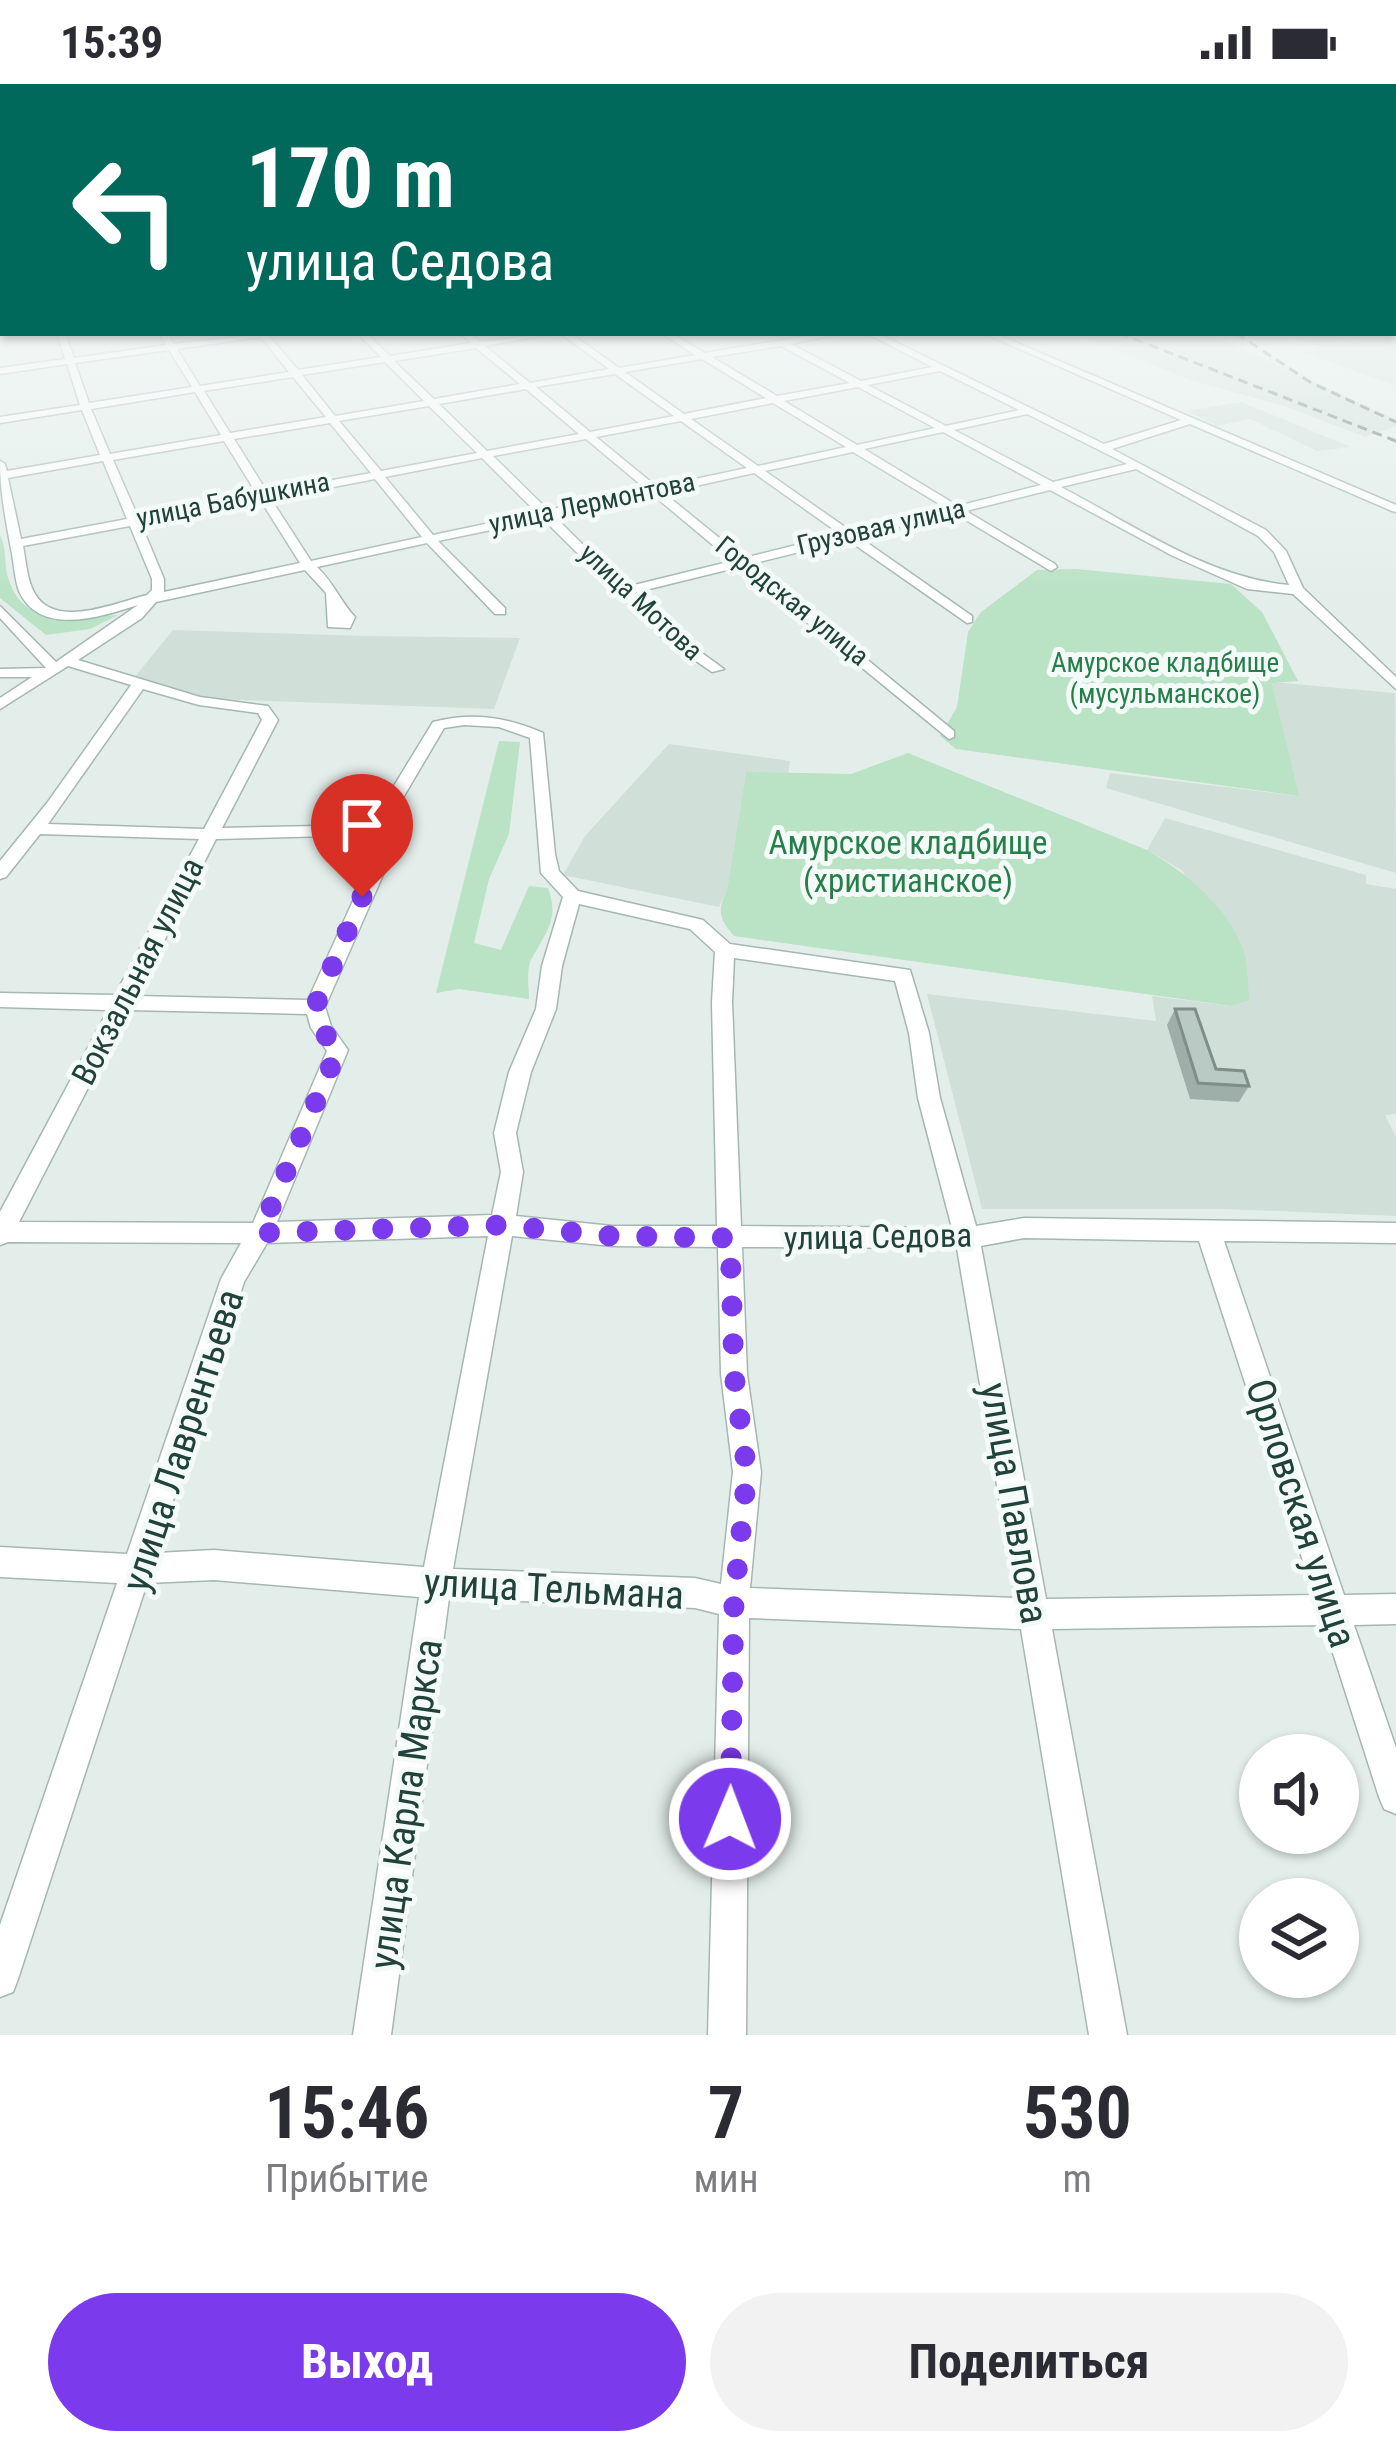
<!DOCTYPE html>
<html lang="ru">
<meta charset="utf-8">
<style>
body{margin:0;font-family:"Roboto Condensed",sans-serif;background:#f2f2f3;color:#2b2b33;height:100vh;display:flex;flex-direction:column;font-size:45px;white-space:nowrap}
*{box-sizing:border-box;margin:0}
p{font-size:39px;color:#7c7c81}
.icon{flex:none;width:66px;height:66px;fill:none;stroke:currentColor;stroke-width:2;stroke-linecap:round;stroke-linejoin:round}
.map{position:relative;height:1951px;overflow:hidden}
.panel{display:flex;flex-direction:column;background:#fff;flex:1}
.panel>*{flex:none}
.top-card{position:absolute;left:0px;top:0px;width:1398px;height:252px;box-shadow:0 3px 9px #0004;background:#00695c;color:#fff;overflow:hidden}
.buttons{position:absolute;left:1239px;top:1650px;display:grid;gap:24px}
.buttons a{display:grid;place-items:center;width:120px;height:120px;border-radius:50%;background:#fff;box-shadow:0 3px 9px #0004;font-size:60px}
.pin{position:absolute;display:grid;place-items:center;width:102px;height:102px;color:#fff;margin:-123px -51px;border-radius:50% 50% 50% 0;rotate:-45deg;box-shadow:0 0 12px #0007}
.pin .icon{rotate:45deg}
.me{position:absolute;width:132px;margin:-66px;rotate:1deg;stroke-linejoin:round;filter:drop-shadow(0 0 9px #0008)}
.turn{display:flex;align-items:center;gap:42px;height:252px;padding:0 48px;font-size:54px}
.turn .icon{width:156px;height:156px;stroke-width:2.5}
.turn b{display:block;font-size:84px;line-height:102px}
.eta{display:flex;justify-content:space-evenly;align-items:center;height:204px;text-align:center}
.eta b{font-size:72px;font-weight:700;line-height:84px}
.primary-button{display:flex;gap:24px;margin-top:auto;padding:24px 48px}
.primary-button a{flex:1;height:138px;border-radius:72px;background:#7c3aed;color:#fff;font-size:48px;font-weight:700;line-height:138px;text-align:center}
.primary-button a+a{background:#f2f2f3;color:#2b2b33}
.status{display:flex;justify-content:space-between;align-items:center;height:84px;padding:0 60px;background:#fff;direction:ltr}
.status svg{height:33px;fill:currentColor}
.map>svg:first-child{display:block}
</style>
<div class="status"><b>15:39</b><svg viewBox="0 0 49 12"><path d="M0 12V9h3v3zM5 12V6h3v6zM10 12V3h3v9zM15 12V0h3v12zM26 1h20v11H26zM47 4h2v5h-2z"/></svg></div>
<div class="map">
<svg width="1396" height="1951" viewBox="0 0 1396 1951">
<rect width="100%" height="100%" fill="#e3eeea"/>
<path fill="#d1dfd9" d="M1073,249H1209L1396,336V342L1365,353L1284,322L1190,296Z
M1284,249H1331L1351,257L1396,253V302L1301,267L1318,263Z
M1241,318L1351,363L1317,367L1250,335L1217,342L1187,327Z
M173,546L367,552L520,554L494,625L211,615L133,595Z
M1272,598L1395,609L1396,789L1106,704L1110,689L1298,712Z
M669,660L790,677L788,691L746,688L727,806L719,823L563,791L585,752Z
M1165,734L1366,791V800L1396,805V1030L1385,1031L1396,1053V1132L1225,1125H982L927,910L1156,937L1152,912L1230,922L1183,787L1147,766Z"/>
<path fill="#bae2c5" d="M0,451C8,467 3,481 9,497C27,547 79,532 118,531L90,545L46,551L0,514Z
M1076,485L1231,500L1262,528L1298,597L1272,599L1299,712L956,665L940,652L957,623L968,548L981,528L1037,486Z
M499,657L520,658L509,750L489,795L474,859L501,866L529,802L548,804C560,836 545,849 531,876C526,887 529,903 529,915L459,905L436,909Z
M908,669L1147,766C1186,789 1229,823 1244,868C1248,882 1248,901 1249,916L1231,922L734,852C719,834 717,828 727,806L746,688L851,690Z"/>
<g fill="none" stroke-linecap="round" stroke-linejoin="round">
<g stroke="#a5b7b2" stroke-width="3">
<path id="minor" d="M0,244H3L5,249L0,250Z
M57,249H65L74,274L166,261L159,249H167L174,260L273,249L269,252L298,286L381,273L357,249H366L390,272L471,259L460,249H469L480,258L557,249L485,262L530,299L609,285L560,249H570L619,284L695,271L661,249H671L705,269L824,249H843L791,260L861,297L932,283L866,249H877L1104,360L1181,336L983,249H994L1396,421V428L1392,427L1190,340L1112,365L1266,446L1286,467L1303,504L1396,593V605L1293,510L1247,505L1173,472L1050,406L966,427L1055,480L1057,483L1051,487L954,429L859,453L972,532V538L967,539L848,456L751,480L954,647V653L949,655L739,483L633,509L674,549L724,585L712,588L664,555L543,435L438,457L505,524V530H495L427,459L317,483C334,499 340,517 355,533L350,544L328,543L326,509L305,486L156,518L142,534L78,576L200,613L268,622L278,636L222,744L370,741L433,638C473,628 506,633 543,649L555,770L559,787L578,807L703,836L730,860L910,886L929,949L940,1014L976,1142L1024,1134L1396,1139V1159L1224,1157L1344,1511L1396,1510V1540L1354,1541L1396,1664V1730L1384,1725L1379,1713L1324,1541L1052,1545L1127,1951H1089L1021,1545L749,1534L746,1951H708L719,1530L695,1524L449,1514L391,1951H353L419,1513L214,1496L147,1499L18,1895L13,1908L0,1913V1841L117,1499L0,1493V1463L127,1470L221,1195L241,1159L8,1158L0,1161V1128L108,926L0,923V909L115,911L199,755L40,750L6,793L0,795V777L47,719L131,601L68,582L0,625V614L32,593H0V585L46,584L0,534V522L56,578L138,521C103,532 40,554 19,507C15,496 14,481 12,470C6,438 0,409 0,377L5,380L7,387L100,371L82,326L0,339V333L80,321L67,280L0,290V284L65,275ZM261,253L289,288L200,302L177,265ZM781,262L850,299L777,312L712,273ZM476,264L520,300L434,315L394,277ZM169,266L192,303L89,319L75,279ZM702,275L766,314L684,330L625,288ZM385,278L424,317L335,332L302,291ZM940,287L1019,326L946,342L868,301ZM615,290L674,332L590,348L536,303ZM293,293L326,333L230,349L204,307ZM858,303L935,344L857,361L784,317ZM526,305L579,350L487,367L439,320ZM195,308L221,351L110,370L91,325ZM773,319L846,363L758,382L691,335ZM429,322L477,369L381,387L339,337ZM1027,330L1127,380L1053,398L954,346ZM681,337L747,384L657,403L596,353ZM330,339L371,389L267,408L234,355ZM943,348L1041,401L958,422L864,365ZM586,355L646,405L548,426L493,372ZM224,357L257,410L138,433L113,376ZM853,368L946,424L852,448L765,387ZM482,374L537,429L433,451L385,393ZM103,377L127,435L21,455L8,394ZM1136,385L1258,452L1274,468L1289,501C1208,494 1132,440 1061,403ZM754,389L840,450L744,474L664,409ZM375,395L422,453L311,477L271,415ZM653,411L732,477L626,503L554,432ZM261,417L300,479L164,508V495L141,440ZM130,442L152,495V506L147,511C117,518 56,546 35,510C27,497 26,477 23,462ZM143,605L199,621L258,629L262,636L204,745L48,740ZM464,641L499,643L530,654L541,789L563,813L542,882L536,925L509,988L494,1049L501,1088L492,1131L277,1138L348,966L331,942L325,923L390,775L384,746L444,644ZM368,751L372,775L308,916L136,912L216,755ZM579,820L690,845L715,868L712,918L717,1142H612L516,1132L523,1088L516,1049L531,988L556,925L562,882ZM734,874L895,897L909,949L918,1014L952,1144L741,1142L732,918ZM128,926L307,930L311,944L327,967L253,1139L19,1138ZM488,1152L424,1483L214,1466L156,1469L244,1198L267,1159ZM512,1152L612,1162L718,1163L721,1290L733,1388L721,1500L695,1494L453,1485ZM1024,1154L1199,1157L1314,1511L1046,1515L981,1162ZM742,1163L957,1164L1016,1514L750,1504L761,1388L747,1290Z"/>
</g>
<use href="#minor" fill="#fff" fill-rule="evenodd"/>
<path stroke="#5b7d75" stroke-width="3" stroke-dasharray="10 6" stroke-linecap="butt" d="M1119,249L1396,357
M1236,249L1310,298L1396,338"/>
</g>
<path fill="#9eaea8" d="M1175,925L1216,985L1249,1002L1239,1018L1190,1015L1167,941Z"/>
<path fill="#b8cac3" stroke="#818d88" stroke-width="3" d="M1175,925H1195L1216,985L1244,987L1249,1002L1198,999Z"/>
<linearGradient id="sky" x2="0" y2="1"><stop stop-color="#81bde2"/><stop offset="0.46" stop-color="#f2f7f6"/><stop offset="1" stop-color="#f2f7f6" stop-opacity="0"/></linearGradient>
<rect width="1396" height="509" fill="url(#sky)"/>
<g fill="none" stroke-linecap="round" stroke-linejoin="round">
<path stroke="#7c3aed" stroke-width="21" stroke-dasharray="0 37.8" d="M362,813L315,923L320,944L338,966L260,1149L500,1141L612,1152L730,1154L734,1290L747,1388L734,1518L730,1735"/>
</g>
<g text-anchor="middle" stroke-width="10" stroke-linejoin="round" paint-order="stroke">
<g font-size="27" fill="#20423a" stroke="#f4faf7">
<text transform="translate(233 416) rotate(-11)" y="9">улица Бабушкина</text>
<text transform="translate(592 419) rotate(-12)" y="9">улица Лермонтова</text>
<text transform="translate(881 443) rotate(-13)" y="9">Грузовая улица</text>
<text transform="translate(792 517) rotate(39)" y="9">Городская улица</text>
<text transform="translate(641 518) rotate(43)" y="9">улица Мотова</text>
</g>
<g font-size="27" fill="#267e4a" stroke="#f4faf7">
<text x="1165" y="588">Амурское кладбище<tspan x="1165" dy="31">(мусульманское)</tspan></text>
</g>
<g font-size="33" fill="#267e4a" stroke="#f4faf7">
<text x="908" y="770">Амурское кладбище<tspan x="908" dy="38">(христианское)</tspan></text>
</g>
<g font-size="33" fill="#20423a" stroke="#f4faf7">
<text transform="translate(137 887) rotate(-63)" y="12">Вокзальная улица</text>
<text transform="translate(878 1152) rotate(-1)" y="12">улица Седова</text>
</g>
<g font-size="39" fill="#20423a" stroke="#f4faf7">
<text transform="translate(182 1356) rotate(-72)" y="14">улица Лаврентьева</text>
<text transform="translate(1015 1419) rotate(80)" y="14">улица Павлова</text>
<text transform="translate(1302 1429) rotate(72)" y="14">Орловская улица</text>
<text transform="translate(554 1504) rotate(3)" y="14">улица Тельмана</text>
<text transform="translate(405 1720) rotate(-82)" y="14">улица Карла Маркса</text>
</g>
</g>
</svg>
<div class="buttons">
<a><svg class="icon" aria-label="sound" viewBox="0 0 24 24"><path d="M4 9h4l5-4v14l-5-4H4zM17 9q2 3 0 6"/></svg></a>
<a><svg class="icon" aria-label="layers" viewBox="0 0 24 24"><path d="M12 4l9 5-9 5-9-5zM3 14l9 5 9-5"/></svg></a>
</div>
<div class="pin" style="left:362px;top:813px;background:#d93025"><svg class="icon" aria-label="arrive" viewBox="0 0 24 24"><path d="M6 21V4h12l-3 4 3 4H6"/></svg></div>
<svg class="me" style="left:730px;top:1735px" viewBox="-20 -20 40 40"><circle r="17" fill="#7c3aed" stroke="#fff" stroke-width="3"/><path d="M0-11L8 9 0 5-8 9z" fill="#fff"/></svg>
<div class="top-card">
<div class="turn"><svg class="icon" aria-label="left" viewBox="0 0 24 24"><path d="M17 20v-9H6M10 6l-5 5 5 5"/></svg><div><b>170 m</b>улица Седова</div></div>
</div>
</div>
<section class="panel">
<div class="eta">
<div><b>15:46</b><p>Прибытие</p></div>
<div><b>7</b><p>мин</p></div>
<div><b>530</b><p>m</p></div>
</div>
<div class="primary-button"><a>Выход</a><a>Поделиться</a></div>
</section>
